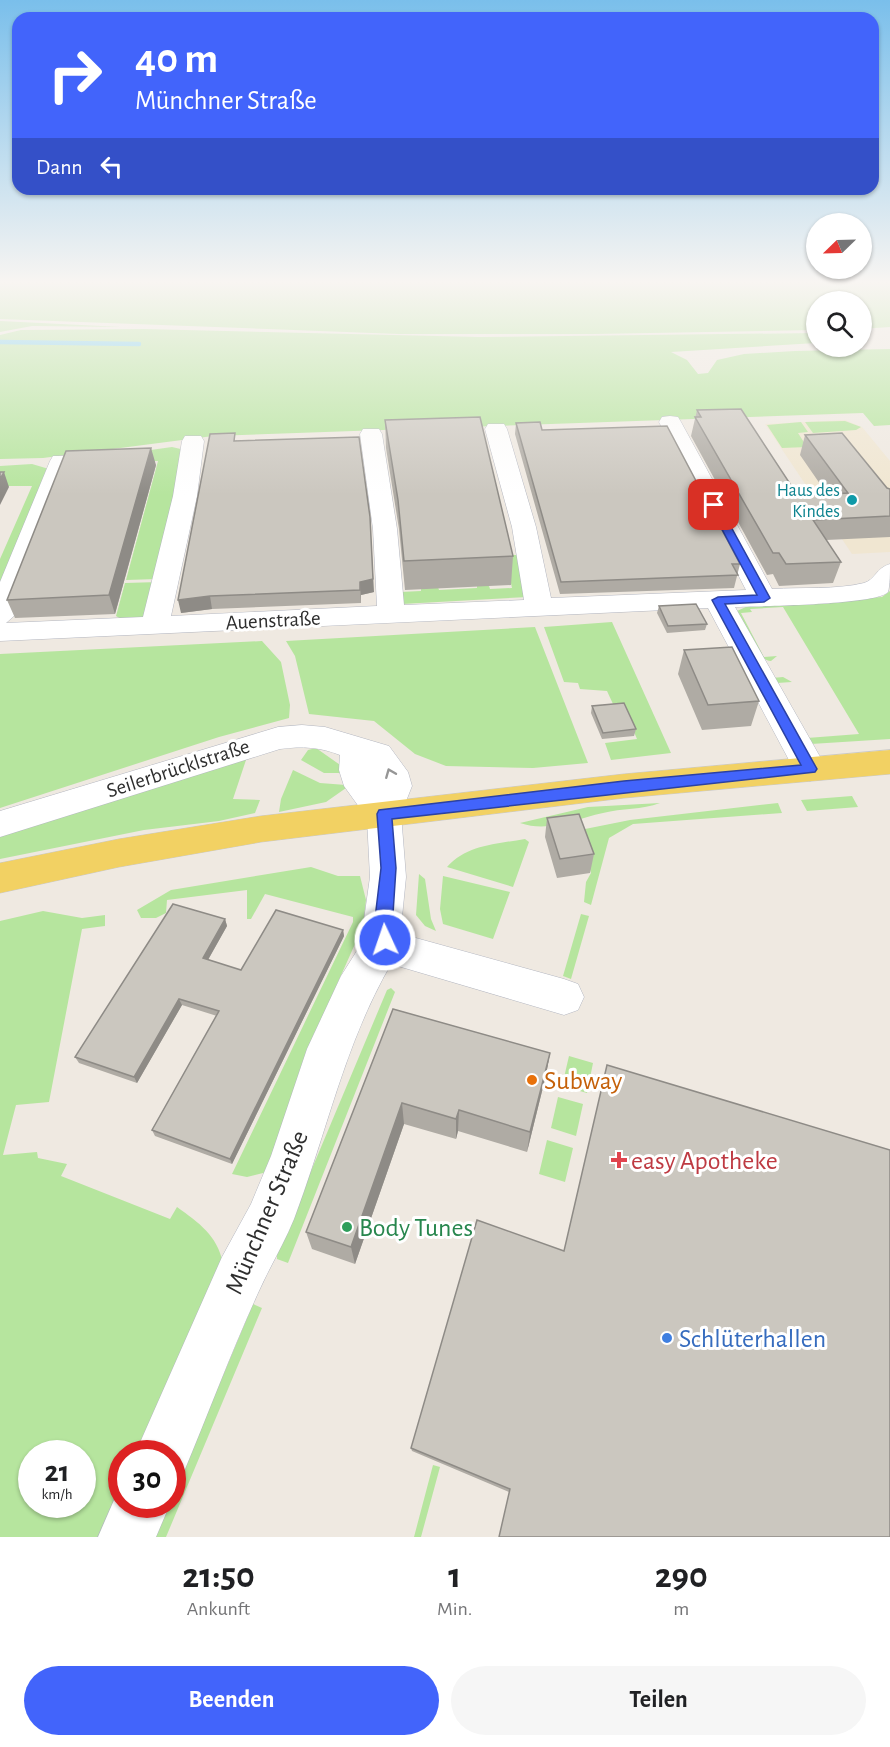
<!DOCTYPE html>
<html lang="de">
<meta charset="utf-8">
<style>
body{margin:0;font-family:"Alegreya Sans",sans-serif;background:#f6f6f6;color:#202124;height:100vh;display:flex;flex-direction:column;font-size:22px;white-space:nowrap}
*{box-sizing:border-box;margin:0}
p{font-size:20px;color:#757577}
.icon{flex:none;width:33px;height:33px;fill:none;stroke:currentColor;stroke-width:2;stroke-linecap:round;stroke-linejoin:round}
.map{position:relative;height:1537px;overflow:hidden}
.side{display:flex;flex-direction:column;background:#fff;flex:1}
.side>*{flex:none}
.hud{position:absolute;left:12px;top:12px;width:867px;height:183px;border-radius:18px;box-shadow:0 2px 4px #0004;background:#4264fb;color:#fff;overflow:hidden}
.needle{width:39px;rotate:247deg}
.tools{position:absolute;left:806px;top:213px;display:grid;gap:12px}
.tools a{display:grid;place-items:center;width:66px;height:66px;border-radius:50%;background:#fff;box-shadow:0 2px 4px #0004;font-size:30px}
.speed{position:absolute;left:18px;top:1440px;display:flex;gap:12px;font-size:30px;font-weight:700;text-align:center}
.speed>*{display:grid;place-content:center;width:78px;height:78px;border-radius:50%;background:#fff;box-shadow:0 2px 4px #0004;line-height:1}
.speed small{font-size:15px;font-weight:400}
.speed .limit{border:9px solid #d22;background:#fff;color:#111}
.pin{position:absolute;display:grid;place-items:center;width:51px;height:51px;color:#fff;margin:-26px;border-radius:12px;box-shadow:0 3px 9px #0006}
.me{position:absolute;width:66px;margin:-33px;rotate:357deg;stroke-linejoin:round;filter:drop-shadow(0 0 4px #0008)}
.turn{display:flex;align-items:center;gap:21px;height:126px;padding:0 24px;font-size:27px}
.turn .icon{width:78px;height:78px;stroke-width:2.5}
.turn b{display:block;font-size:42px;line-height:51px}
.then{display:flex;align-items:center;height:57px;padding:0 24px;background:#0003;gap:12px;font-size:22px}
.eta{display:flex;justify-content:space-evenly;align-items:center;height:102px;text-align:center}
.eta b{font-size:36px;font-weight:700;line-height:42px}
.cta{display:flex;gap:12px;margin-top:auto;padding:12px 24px}
.cta a{flex:1;height:69px;border-radius:36px;background:#4264fb;color:#fff;font-size:24px;font-weight:700;line-height:69px;text-align:center}
.cta a+a{background:#f6f6f6;color:#202124}
.map>svg:first-child{display:block}
</style>
<div class="map">
<svg width="890" height="1537" viewBox="0 0 890 1537">
<rect width="100%" height="100%" fill="#efe9e1"/>
<path fill="#f0e6d1" d="M845,420L862,427L890,461V552L852,554L765,424Z"/>
<path fill="#b6e59e" fill-rule="evenodd" d="M0,280H890V327L861,329V302H816V330L593,334H399L0,319Z
M0,321L122,327L32,326L0,332Z
M144,329L479,337L816,333V343L671,352L687,360L698,374L708,373L717,360L744,354L795,351L890,349V425L874,426L863,413L213,436L43,458L0,459V335L21,330Z
M845,421L861,427L856,430L813,433L805,422Z
M801,422L808,432L798,433L807,447L782,448L767,425Z
M172,447L185,450L158,579L126,580L158,461L73,464L79,460Z
M32,464L49,469L0,585V559L32,486H0V466Z
M505,555H518L528,597L402,604L401,592L421,591V585L437,584L439,590L477,588V584L488,583L490,589L512,588Z
M159,582L147,617L121,619L116,616L125,583Z
M890,591V739L811,744L799,735L770,683L772,678L783,677L792,682L777,683L807,738L859,734L783,607L750,609L752,612L741,613L764,657L777,656L771,661C757,661 735,623 737,611L748,606L882,597Z
M612,622L671,753L611,760L605,743L637,739L622,703L613,704L607,691L580,689L578,683L564,682L544,627Z
M535,627L588,763L533,768L446,766L415,754L374,721L309,714L295,656L286,641Z
M262,641L281,662L290,705L289,718L219,737L0,808V654Z
M316,748L343,767L346,773H324L301,760L308,750Z
M247,757L233,799L260,800L255,813L219,821L144,830L0,859V832Z
M293,770L320,783L346,785V788L326,802L279,812L281,799Z
M852,796L858,807L807,811L801,800Z
M660,803C642,810 622,808 603,813C575,819 549,833 520,823L588,807Z
M778,803L782,813L633,824L609,838L591,905L584,902L586,882L591,873L580,830L630,820Z
M525,839L529,842L513,887L447,867C467,845 496,844 525,839Z
M311,867L338,876H360L366,900L363,926L314,1036L267,1172L247,1177L232,1174L353,922V917L265,894L251,919H247V890L167,900L166,913L156,918H141L137,910L171,890Z
M419,874L425,879L431,919L436,931L425,926L416,915Z
M443,876L510,892L493,939L443,924L440,909Z
M43,911L82,918L105,915V926L82,929L49,1102L16,1105L3,1155L37,1152L38,1158L67,1164L61,1176L170,1219L177,1207C199,1223 217,1235 223,1263L139,1453L122,1454L121,1491L100,1537H0V921ZM32,1454H82V1504H32Z
M581,914L589,916L571,979L563,976Z
M391,988L395,992L288,1263L277,1259V1252L387,990Z
M569,1056L593,1063L587,1093L562,1086Z
M558,1097L583,1104L576,1136L551,1128Z
M547,1140L573,1148L565,1182L539,1174Z
M253,1304L262,1308L166,1537H155L169,1505L172,1504L173,1495Z
M433,1465L440,1467L421,1537H414Z"/>
<g fill="none" stroke-linecap="round" stroke-linejoin="round">
<path stroke="#75cff0" stroke-width="4.5" d="M0,342L139,344"/>
<g stroke="#b4b7c1" stroke-width="1">
<path id="minor" d="M670,416L678,417L681,422L772,589C802,587 836,590 864,583C875,580 876,568 890,564C890,571 890,586 888,592C877,605 758,606 735,607L827,769L822,777L810,781L798,777L708,608L0,641V582L50,461L53,456H69L72,461L14,616L6,623L143,617L173,496L182,441L185,436H201L204,441L197,496L171,616L377,606L373,529L360,434L363,429H379L382,434L397,529L404,605L524,600L512,527L485,429L488,424H504L507,429L536,527L551,598L746,590L659,422L662,417Z
M302,725L325,727L389,746L408,772L412,786L401,814L406,877L401,927L405,935L564,979L578,984L584,997L578,1010L564,1015L391,964C344,1045 327,1132 294,1219C284,1244 269,1268 258,1293C231,1352 208,1414 183,1474L172,1478V1454H135L222,1257L251,1204L271,1156L307,1049L341,976L365,938L363,927L370,877L367,818L344,786L339,770L340,755C320,747 302,746 280,749L0,837V811L278,727Z
M121,1484L122,1504H170L156,1537H98Z"/>
</g>
<g stroke="#c9c9c9" stroke-width="1">
<path id="major" d="M890,750V774L624,798L261,842L119,867L0,893V863L119,839L261,816L624,774Z"/>
</g>
<use href="#minor" fill="#fff" fill-rule="evenodd"/>
<use href="#major" fill="#f2d163" fill-rule="evenodd"/>
</g>
<path fill="#afaba4" d="M697,410L798,496L827,494L800,455L805,435L887,488L890,489V537L826,540L841,562L833,583L779,586L773,574L767,575L691,436Z
M385,420L513,556L511,585L405,590L399,529L386,448Z
M516,423L542,430L740,564L734,588L560,594L515,434Z
M236,440L374,592L361,595V603L212,609L181,613Z
M156,465L115,614L15,618L7,600Z
M659,606L707,624L705,630L667,633L657,613Z
M684,650L759,701L751,726L702,730L678,674Z
M592,706L636,729L634,736L602,739L591,713Z
M547,818L594,854L590,873L557,878L545,837Z
M225,919L227,926L208,960L241,970L343,930L344,936L232,1164L155,1136L152,1130L217,1016L182,1005L137,1083L79,1063L75,1057Z
M393,1009L550,1053L546,1075L527,1152L458,1131L456,1139L404,1124L355,1264L312,1249L306,1232Z
M564,1250L509,1492L412,1451L411,1448Z"/>
<path fill="#8e8b86" d="M151,448L156,465L115,614L109,595Z
M4,472L9,487L0,505V479Z
M370,517L374,592L361,595V603L360,582Z
M210,596L212,609L181,613L178,600Z
M225,919L227,926L205,965L203,958Z
M343,930L344,936L232,1164L230,1159Z
M179,999L182,1005L137,1083L134,1077Z
M550,1053L546,1075L527,1152L530,1132Z
M402,1103L404,1124L355,1264L351,1247Z
M459,1110L458,1131L456,1139V1119Z"/>
<path fill="#cbc7bf" stroke="#8e8b86" stroke-width="1.5" d="M741,409L798,496L848,493L805,435L842,433L887,488L890,489V516L813,520L841,562L786,564L779,553H773L695,417H701L697,410Z
M480,417L513,556L404,561L398,500L385,420Z
M540,422L542,430L667,426L740,564H732L738,575L561,582L516,423Z
M235,433L234,441L359,437L370,517L373,579L360,582V590L210,596L178,600L210,434Z
M151,448L109,595L7,600L66,451Z
M0,472H4L0,479Z
M696,604L707,624L668,626L659,606Z
M732,647L759,701L708,705L684,650Z
M624,703L636,729L603,733L592,706Z
M579,814L594,854L560,859L547,818Z
M173,904L225,919L203,958L241,970L276,910L343,930L230,1159L152,1130L219,1011L179,999L134,1077L75,1057Z
M393,1009L550,1053L530,1132L459,1110L456,1119L402,1103L351,1247L306,1232Z
M607,1065L890,1150V1537H499L510,1489L411,1448L477,1220L564,1251Z"/>
<defs><path id="oneway-chevron" d="M-2-3.5L2.5 0L-2 3.5" fill="none" stroke-width="1.6" stroke-linecap="round" stroke-linejoin="round" transform="scale(1.5)"/></defs>
<use stroke="#969696" href="#oneway-chevron" transform="translate(390 773) rotate(-112)"/>
<linearGradient id="sky" x2="0" y2="1"><stop stop-color="#7abfeb"/><stop offset="0.57" stop-color="#f8f5f2"/><stop offset="1" stop-color="#f8f5f2" stop-opacity="0"/></linearGradient>
<rect width="890" height="495" fill="url(#sky)"/>
<path fill="#4264fb" stroke="#2b41a3" stroke-width="1.5" d="M710,503L719,505L770,598L764,602L725,604L817,769L815,772L392,819L396,868L391,944H380L374,927L381,868L377,814L379,810L624,781L801,765L712,600L718,597L757,595L709,505Z"/>
<circle fill="#0f9aa8" stroke="#fff" stroke-width="2" cx="852" cy="500" r="6"/>
<circle fill="#e8710a" stroke="#fff" stroke-width="2" cx="532" cy="1080" r="6"/>
<path fill="#e0444e" stroke="#fff" stroke-width="2" d="M616 1151h6v6h6v6h-6v6h-6v-6h-6v-6h6z"/>
<circle fill="#2e9e5b" stroke="#fff" stroke-width="2" cx="347" cy="1227" r="6"/>
<circle fill="#3f7fe0" stroke="#fff" stroke-width="2" cx="667" cy="1338" r="6"/>
<g text-anchor="middle" stroke-width="6" stroke-linejoin="round" paint-order="stroke">
<g font-size="18" fill="#0d838f" stroke="#fff" text-anchor="end">
<text x="840" y="496">Haus des<tspan x="840" dy="21">Kindes</tspan></text>
</g>
<g font-size="21" fill="#2e2e2e" stroke="#fff">
<text transform="translate(273 620) rotate(-3)" y="7">Auenstraße</text>
<text transform="translate(178 768) rotate(-18)" y="7">Seilerbrücklstraße</text>
</g>
<g font-size="26" fill="#c56008" stroke="#fff" text-anchor="start">
<text x="544" y="1089">Subway</text>
</g>
<g font-size="26" fill="#be3a42" stroke="#fff" text-anchor="start">
<text x="631" y="1169">easy Apotheke</text>
</g>
<g font-size="26" fill="#2e2e2e" stroke="#fff">
<text transform="translate(266 1212) rotate(-67)" y="9">Münchner Straße</text>
</g>
<g font-size="26" fill="#27864d" stroke="#fff" text-anchor="start">
<text x="359" y="1236">Body Tunes</text>
</g>
<g font-size="26" fill="#366cbe" stroke="#fff" text-anchor="start">
<text x="679" y="1347">Schlüterhallen</text>
</g>
</g>
</svg>
<div class="tools">
<a><svg class="needle" viewBox="-14 -14 28 28"><path d="M0-13l5 13h-10z" fill="#e53935"/><path d="M0 13l5-13h-10z" fill="#757577"/></svg></a>
<a><svg class="icon" aria-label="search" viewBox="0 0 24 24"><circle cx="10" cy="10" r="6"/><path d="M15 15l6 6"/></svg></a>
</div>
<div class="speed"><div>21<small>km/h</small></div><div class="limit">30</div></div>
<div class="pin" style="left:714px;top:505px;background:#d93025"><svg class="icon" aria-label="arrive" viewBox="0 0 24 24"><path d="M6 21V4h12l-3 4 3 4H6"/></svg></div>
<svg class="me" style="left:385px;top:940px" viewBox="-20 -20 40 40"><circle r="17" fill="#4264fb" stroke="#fff" stroke-width="3"/><path d="M0-11L8 9 0 5-8 9z" fill="#fff"/></svg>
<div class="hud">
<div class="turn"><svg class="icon" aria-label="right" viewBox="0 0 24 24"><path d="M7 20v-9h11M14 6l5 5-5 5"/></svg><div><b>40 m</b>Münchner Straße</div></div>
<div class="then">Dann<svg class="icon" aria-label="left" viewBox="0 0 24 24"><path d="M17 20v-9H6M10 6l-5 5 5 5"/></svg></div>
</div>
</div>
<section class="side">
<div class="eta">
<div><b>21:50</b><p>Ankunft</p></div>
<div><b>1</b><p>Min.</p></div>
<div><b>290</b><p>m</p></div>
</div>
<div class="cta"><a>Beenden</a><a>Teilen</a></div>
</section>
